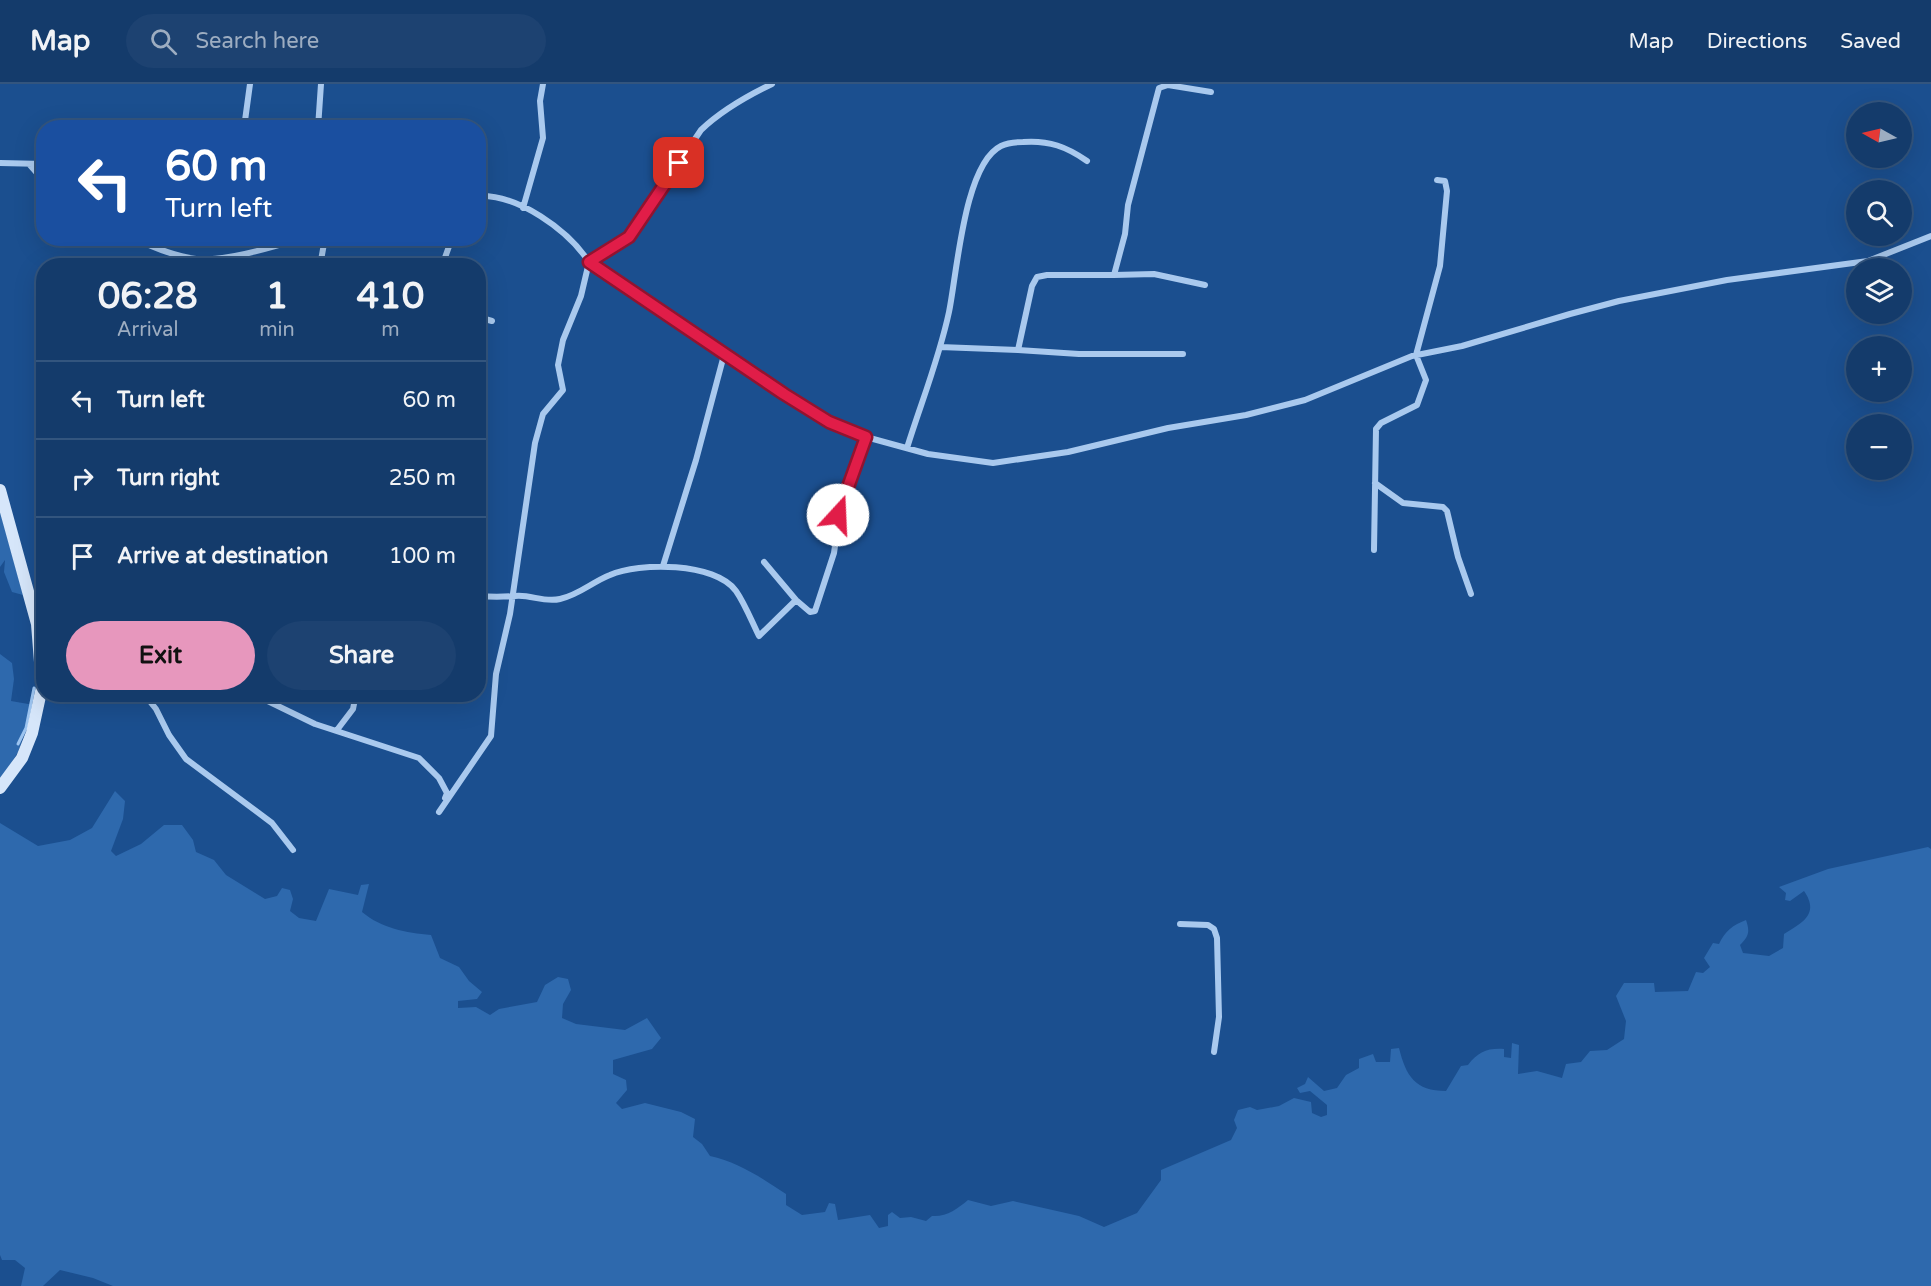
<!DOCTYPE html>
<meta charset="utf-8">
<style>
body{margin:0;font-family:"Varela Round",sans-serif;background:#1d4271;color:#f1f3f6;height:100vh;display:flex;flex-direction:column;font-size:22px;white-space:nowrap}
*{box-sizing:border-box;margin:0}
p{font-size:20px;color:#9dadc1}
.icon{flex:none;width:33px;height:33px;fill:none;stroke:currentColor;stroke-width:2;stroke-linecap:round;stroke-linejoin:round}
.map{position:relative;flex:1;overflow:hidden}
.drawer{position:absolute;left:36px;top:174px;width:450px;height:444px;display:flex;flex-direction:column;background:#143b6b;border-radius:24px;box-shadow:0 6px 24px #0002,0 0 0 2px #33557e}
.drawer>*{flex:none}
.top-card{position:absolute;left:36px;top:36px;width:450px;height:126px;border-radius:24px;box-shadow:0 6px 24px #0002,0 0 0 2px #33557e;background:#1a4fa0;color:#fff;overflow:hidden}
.needle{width:39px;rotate:278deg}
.tools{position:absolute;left:1846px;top:18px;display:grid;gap:12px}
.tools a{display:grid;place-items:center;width:66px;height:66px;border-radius:50%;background:#143b6b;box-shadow:0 6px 24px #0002,0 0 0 2px #33557e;font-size:30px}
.pin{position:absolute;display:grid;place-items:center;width:51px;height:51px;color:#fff;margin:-26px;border-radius:12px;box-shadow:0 3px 9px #0006}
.me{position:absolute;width:66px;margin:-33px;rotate:20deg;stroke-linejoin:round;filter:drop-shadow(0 0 4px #0008)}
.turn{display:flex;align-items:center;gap:21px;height:126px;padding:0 30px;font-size:27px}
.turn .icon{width:78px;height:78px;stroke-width:2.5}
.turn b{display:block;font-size:42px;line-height:51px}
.eta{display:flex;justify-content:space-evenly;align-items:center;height:102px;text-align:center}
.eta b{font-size:36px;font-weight:700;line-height:42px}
.cta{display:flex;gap:12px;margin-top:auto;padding:12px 30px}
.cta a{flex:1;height:69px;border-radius:36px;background:#e797bd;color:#111;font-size:24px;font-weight:700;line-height:69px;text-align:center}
.cta a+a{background:#1d4271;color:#f1f3f6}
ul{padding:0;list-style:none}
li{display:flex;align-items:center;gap:18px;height:78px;padding:0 30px;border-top:2px solid #33557e}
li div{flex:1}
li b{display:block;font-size:22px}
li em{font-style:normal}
header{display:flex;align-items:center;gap:36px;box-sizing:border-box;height:84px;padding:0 30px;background:#143b6b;border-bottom:2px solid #33557e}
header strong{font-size:28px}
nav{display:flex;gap:33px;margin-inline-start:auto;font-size:21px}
.search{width:420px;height:54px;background:#1d4271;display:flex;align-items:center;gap:15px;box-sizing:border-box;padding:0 21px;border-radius:33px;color:#9dadc1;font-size:22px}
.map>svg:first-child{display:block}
</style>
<header>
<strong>Map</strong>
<div class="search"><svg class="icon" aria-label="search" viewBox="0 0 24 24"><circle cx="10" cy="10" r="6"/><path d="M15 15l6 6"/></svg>Search here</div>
<nav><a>Map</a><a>Directions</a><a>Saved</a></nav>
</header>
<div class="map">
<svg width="1931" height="1202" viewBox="0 0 1931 1202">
<rect width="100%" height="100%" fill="#1b4f8f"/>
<path fill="#2e69ad" d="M0,427L23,511L12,508L4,488L5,476L0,483Z
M0,570L12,579L14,595L11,617L34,621L18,668L0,697Z
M115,707L125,717L123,735L111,767L116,772L141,760L164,741H182L193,756L196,768L214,776L226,791L265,815L277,812L282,804L290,806L293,815L290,827L299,834L316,837L329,805L358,811L361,801L369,800L362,828C381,844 406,849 431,851L440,874L459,883L469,897L482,908L477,915L458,917V924L476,923L490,931L499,925L537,918L545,901L558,893L568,895L571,906L563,920L562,934L576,940L625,946L647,934L661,954L652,965L613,976V990L626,996L627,1006L616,1019L622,1025L645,1019L681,1028L695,1035L693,1053L702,1060L710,1072C738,1078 762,1094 786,1110V1121L802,1131L825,1128L829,1119L835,1120L838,1136L870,1131L879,1144L888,1142V1131L892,1128L900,1134L911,1133L926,1137L932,1132C947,1133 957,1125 968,1116L991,1122L1013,1117L1079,1132L1104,1143L1137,1129L1161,1096V1086L1231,1056L1237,1044L1234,1036L1238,1026L1250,1023L1257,1026L1279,1022L1294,1014L1311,1018L1312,1029L1321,1033L1327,1031V1021L1310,1007L1300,1009L1297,1004L1305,1000L1308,993L1324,1007L1337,1004L1346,991L1359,984V975L1373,970L1376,978H1390L1391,965L1399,964C1406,992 1415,1007 1446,1007L1461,982L1468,981C1478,968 1487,964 1504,965V973L1511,974L1512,959L1519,961L1518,990L1537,987L1562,994L1566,980L1581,978L1590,967L1607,966L1624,955L1626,937L1616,912L1624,899H1654L1655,908L1688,907L1696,888L1703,889L1710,883L1704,874L1713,859L1719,860C1725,847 1733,841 1746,836C1750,848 1749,852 1740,861L1743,869L1769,872L1783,864L1784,850C1802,839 1820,830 1804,807L1790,817L1785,816L1786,809L1779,803L1828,785L1928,763L1931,765V1202H113L93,1194L60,1186L43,1202H21L25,1184L15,1176H2L0,1171V739L38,762L70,756L92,744Z"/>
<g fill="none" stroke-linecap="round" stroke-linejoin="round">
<path stroke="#9cc4f0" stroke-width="3" d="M18,660L26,644L34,604"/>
<path stroke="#a9c9ee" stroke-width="6" d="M244,44L250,0
M318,44L321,0
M0,79L44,80
M29,80L44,97
M478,112C518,110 568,146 589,178L738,281L829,338L866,353L928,370L993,379L1068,368L1168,344L1246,331L1305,316L1412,272L1462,262L1570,230L1619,217L1727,196L1868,177L1931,152
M523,124L543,54L540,17L543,0
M134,154C154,164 174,172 196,175C224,178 274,163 302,154
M320,182L325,154
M442,182L452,154
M1114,191L1154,190L1205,201
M478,233L492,237
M940,263L1018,266L1032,202L1037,193L1047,191H1114L1125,150L1128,121L1159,4L1168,1L1211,8
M1018,266L1079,270H1183
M907,364C921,319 939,275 949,228C957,190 964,80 1001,62C1007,59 1017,58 1023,58C1049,56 1067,63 1087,77
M1375,399L1403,419L1443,423L1447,427L1458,473L1471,510
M1374,466L1376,345L1381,339L1417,321L1426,296L1416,271L1440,182L1447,107L1445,97L1437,96
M764,478L796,516L810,528L815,527L834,469L835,462L830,451L866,353
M663,482L696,376L724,271
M478,512C491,513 503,513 515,512C530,510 544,519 560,515C579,511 592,498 610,491C639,478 715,478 736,507C745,520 752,538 759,552L796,516
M144,610L156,625L169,651L186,675L272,739L293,766
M253,610L315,640L419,674L439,694L447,709L445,714
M337,646L353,625L356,610
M439,728L491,652L496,590L510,530L535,359L543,330L563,306L558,281L563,256L581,212L589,178L629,153L701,46C722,26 747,12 772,0
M1180,840L1208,841L1214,845L1217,854L1219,933L1214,968"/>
<path stroke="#d6e6fa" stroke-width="12" d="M0,406L37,540L42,603L32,649L22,674L0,704"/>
</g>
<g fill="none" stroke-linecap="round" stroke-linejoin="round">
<g stroke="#92132f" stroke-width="15">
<path id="route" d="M679,79L629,153L589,178L784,310L829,338L866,353L838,431"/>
</g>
<use href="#route" stroke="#e11d48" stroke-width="10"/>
</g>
</svg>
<div class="tools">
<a><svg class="needle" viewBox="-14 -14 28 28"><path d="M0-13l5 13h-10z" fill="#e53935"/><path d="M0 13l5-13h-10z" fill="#9dadc1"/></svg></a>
<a><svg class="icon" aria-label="search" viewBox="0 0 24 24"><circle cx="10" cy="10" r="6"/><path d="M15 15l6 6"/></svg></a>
<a><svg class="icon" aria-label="layers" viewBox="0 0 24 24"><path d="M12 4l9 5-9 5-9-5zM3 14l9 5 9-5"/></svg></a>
<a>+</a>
<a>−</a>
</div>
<div class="pin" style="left:679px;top:79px;background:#d93025"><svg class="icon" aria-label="arrive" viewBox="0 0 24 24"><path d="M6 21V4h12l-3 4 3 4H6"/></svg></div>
<svg class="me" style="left:838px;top:431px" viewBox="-20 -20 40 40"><circle r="19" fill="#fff"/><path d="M0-13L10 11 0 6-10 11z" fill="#e11d48"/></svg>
<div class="top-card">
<div class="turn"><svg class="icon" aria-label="left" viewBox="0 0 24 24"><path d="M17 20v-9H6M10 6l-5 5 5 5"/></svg><div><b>60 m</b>Turn left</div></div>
</div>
<section class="drawer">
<div class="eta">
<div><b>06:28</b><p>Arrival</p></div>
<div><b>1</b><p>min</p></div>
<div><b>410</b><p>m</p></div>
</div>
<ul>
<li><svg class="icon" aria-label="left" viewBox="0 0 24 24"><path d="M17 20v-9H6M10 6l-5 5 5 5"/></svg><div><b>Turn left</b></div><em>60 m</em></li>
<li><svg class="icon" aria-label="right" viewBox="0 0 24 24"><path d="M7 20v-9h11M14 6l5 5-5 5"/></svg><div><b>Turn right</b></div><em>250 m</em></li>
<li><svg class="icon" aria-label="arrive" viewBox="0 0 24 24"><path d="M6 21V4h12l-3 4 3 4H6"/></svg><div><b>Arrive at destination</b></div><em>100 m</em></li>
</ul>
<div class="cta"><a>Exit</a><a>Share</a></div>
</section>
</div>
